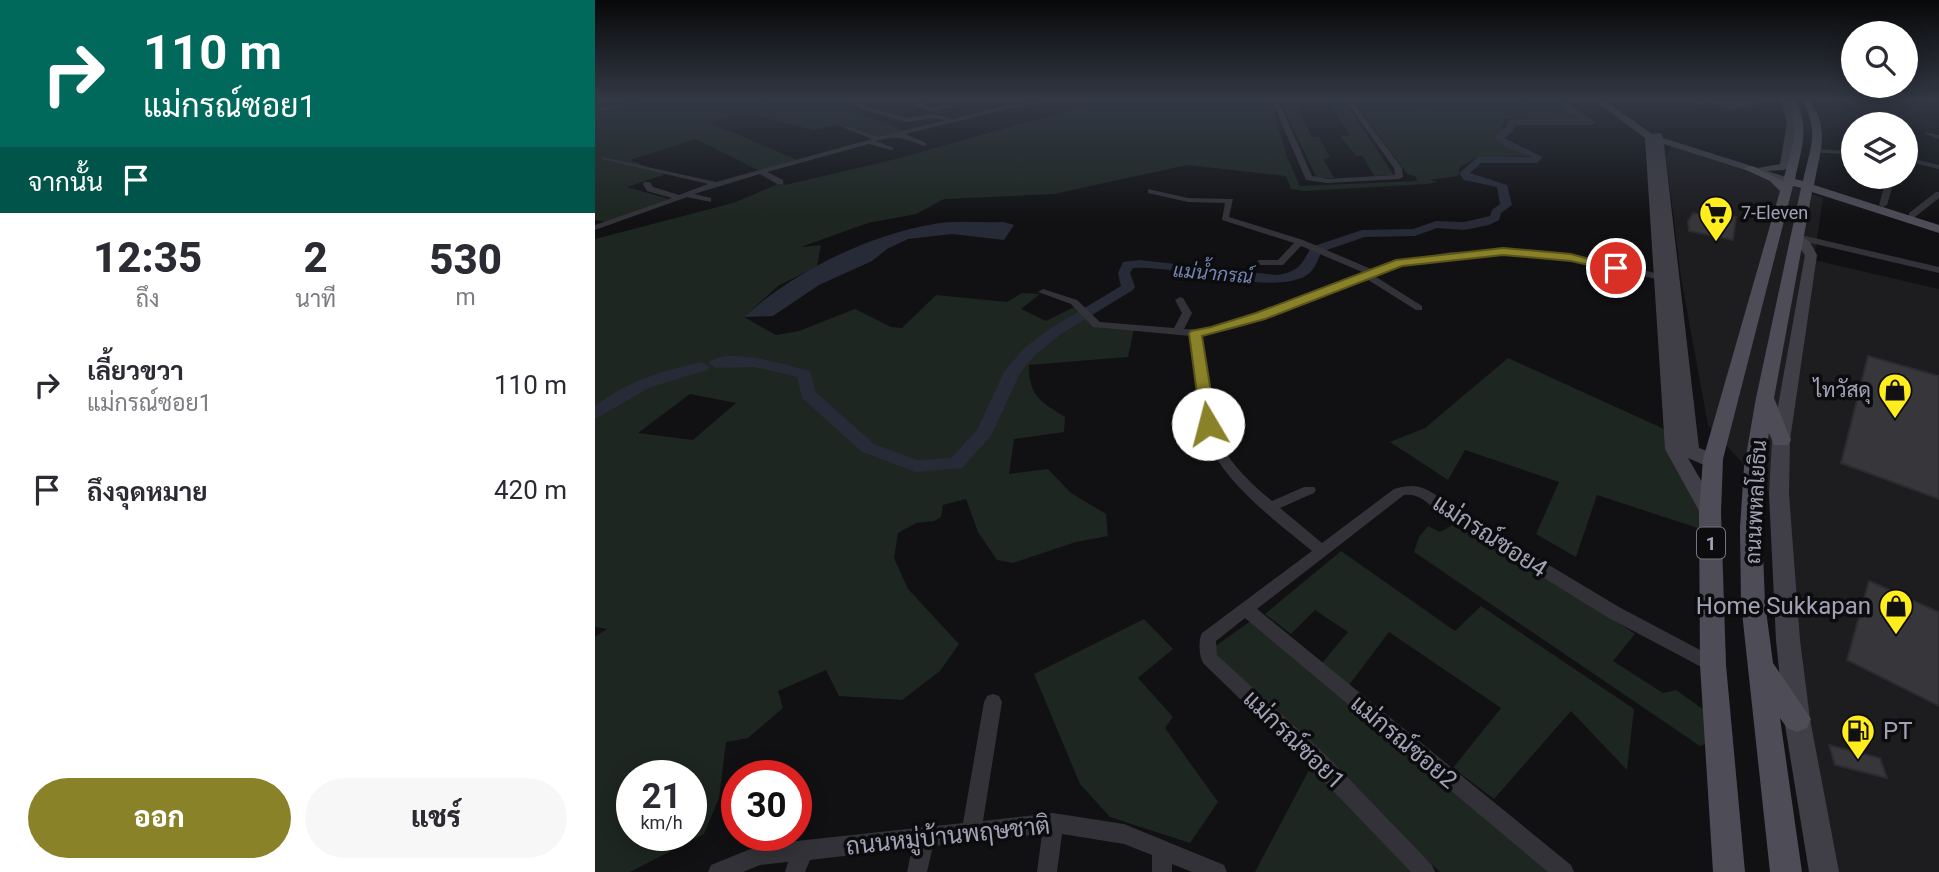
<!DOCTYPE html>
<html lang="th">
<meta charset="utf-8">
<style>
body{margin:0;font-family:Roboto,Sarabun,sans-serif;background:#f7f7f7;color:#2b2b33;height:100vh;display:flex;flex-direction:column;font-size:26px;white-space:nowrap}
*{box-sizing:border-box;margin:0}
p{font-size:23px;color:#7c7c81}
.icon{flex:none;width:38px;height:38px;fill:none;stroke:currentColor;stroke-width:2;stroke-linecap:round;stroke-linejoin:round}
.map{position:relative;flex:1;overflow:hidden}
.drawer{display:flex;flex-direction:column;background:#fff;width:595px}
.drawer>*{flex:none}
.banner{background:#00695c;color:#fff;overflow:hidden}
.controls{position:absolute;left:1246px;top:21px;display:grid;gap:14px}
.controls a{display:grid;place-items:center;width:77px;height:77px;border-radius:50%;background:#fff;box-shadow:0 4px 18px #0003;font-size:35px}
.speed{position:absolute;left:21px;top:760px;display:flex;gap:14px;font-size:35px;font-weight:700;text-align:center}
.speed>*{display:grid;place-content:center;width:91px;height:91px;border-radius:50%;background:#fff;box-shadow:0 4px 18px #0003;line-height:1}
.speed small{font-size:18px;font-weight:400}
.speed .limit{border:10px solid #d22;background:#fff;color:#111}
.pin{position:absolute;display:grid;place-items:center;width:60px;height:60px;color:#fff;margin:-30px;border:4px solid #fff;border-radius:50%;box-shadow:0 2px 7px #0007}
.me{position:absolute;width:77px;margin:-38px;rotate:352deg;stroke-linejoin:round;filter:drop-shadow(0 0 5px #0008)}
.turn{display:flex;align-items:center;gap:24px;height:147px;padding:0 28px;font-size:32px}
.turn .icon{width:91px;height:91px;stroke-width:2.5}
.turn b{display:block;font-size:49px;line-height:60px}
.then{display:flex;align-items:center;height:66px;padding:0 28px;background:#0003;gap:14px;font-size:26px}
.eta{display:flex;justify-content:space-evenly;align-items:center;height:119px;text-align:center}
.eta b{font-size:42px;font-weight:800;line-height:49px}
.action{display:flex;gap:14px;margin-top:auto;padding:14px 28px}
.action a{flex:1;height:80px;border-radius:42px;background:#8a8229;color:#fff;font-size:28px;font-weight:800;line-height:80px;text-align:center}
.action a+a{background:#f7f7f7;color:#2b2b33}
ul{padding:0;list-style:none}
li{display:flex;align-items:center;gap:21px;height:105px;padding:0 28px}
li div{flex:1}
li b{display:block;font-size:26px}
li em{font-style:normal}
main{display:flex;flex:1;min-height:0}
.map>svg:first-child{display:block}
</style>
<main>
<section class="drawer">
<div class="banner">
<div class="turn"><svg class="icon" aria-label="right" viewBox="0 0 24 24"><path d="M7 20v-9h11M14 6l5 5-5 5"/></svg><div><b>110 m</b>แม่กรณ์ซอย1</div></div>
<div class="then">จากนั้น<svg class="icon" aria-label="arrive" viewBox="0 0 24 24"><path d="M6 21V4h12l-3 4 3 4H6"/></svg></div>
</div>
<div class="eta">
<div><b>12:35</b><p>ถึง</p></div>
<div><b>2</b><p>นาที</p></div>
<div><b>530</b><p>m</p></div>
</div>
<ul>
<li><svg class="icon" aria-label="right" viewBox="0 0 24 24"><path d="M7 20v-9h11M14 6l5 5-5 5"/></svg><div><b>เลี้ยวขวา</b><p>แม่กรณ์ซอย1</p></div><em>110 m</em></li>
<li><svg class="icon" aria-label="arrive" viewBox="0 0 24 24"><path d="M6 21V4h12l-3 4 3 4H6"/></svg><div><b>ถึงจุดหมาย</b></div><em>420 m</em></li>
</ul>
<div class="action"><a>ออก</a><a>แชร์</a></div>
</section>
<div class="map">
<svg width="1344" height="872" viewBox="0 0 1344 872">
<rect width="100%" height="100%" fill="#111113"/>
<path fill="#1d1d20" d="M1077,145L1150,168L1228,198L1219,260L1344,289V872H1236L1179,498L1113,425L1086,278L1071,156Z"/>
<path fill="#1d2620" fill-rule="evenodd" d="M0,98C17,98 50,102 64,98H145L144,101L306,98L251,109L311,131L281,139L242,125L219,130L150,113L115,123L205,161L167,172L101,139L35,160L71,174L32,187L74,199L10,222L0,220Z
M517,98H675L692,157L705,186L822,181L820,176L812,174L757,98H818L828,109L860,98H957L987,119L983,121L910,119L900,140L938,156L881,158L865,167L863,176L835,180L843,182L831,184L708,191L696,189L691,176L592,165L459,194L349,199L321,214L273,223L206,247L226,245L222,266L183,286L149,317L181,335L204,331L260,309L296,327L307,328L341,295L412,302L427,293L445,294L426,309L451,321L483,305L501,326L539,329L533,357L434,365C434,397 445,401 470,417L469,432L419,439L414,474L453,469L476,493L511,514L513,536L481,542L418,563L402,560L383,532L371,499L348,505L346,517L339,521L321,523L303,533L299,558L313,589L364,644L345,671L307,700L244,696L231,670L183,691L188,708L153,738L131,742L124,798L109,834L35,872H0V637L12,629L0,627V239L138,203L188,182L190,185L305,158ZM95,394L141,403L98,440L43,433ZM37,775H96V835H37Z
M684,98H703L707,106L702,107L717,137H724L735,158L728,159L739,178L722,179Z
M724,98H747L799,175L779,176L768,156H761L745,136L755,135L735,106L729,104Z
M913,358L1078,433L1115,532L1002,495L981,557L941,534L964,482L870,450L853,480L795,442L830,428Z
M859,515L952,573L1040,634L1018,661L1068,693L1081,690L1109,710L1113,743L1105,746L819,552L824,537L833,526L845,532L856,526Z
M746,551L860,631L886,606L1039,709L1032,770L976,711L899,799L858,768L906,708L794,632L754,685L727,663L753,632L720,610L696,634L670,614Z
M660,618L969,872H845L621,664L619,647Z
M549,619L578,649L543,678L578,717L570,728L623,802L595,843L515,817L485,784L439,674Z
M715,768L826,872H660Z"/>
<path fill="#262b37" d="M409,222L419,225L409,240L357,234L313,239L292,249L277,261L224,285L178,316L149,317C198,272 273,235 339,224C362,220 386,223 409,222Z"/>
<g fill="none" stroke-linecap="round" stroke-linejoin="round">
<path fill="#262b37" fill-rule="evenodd" d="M962,98H970L977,107L1001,122L997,125H921L918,131L909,138L948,157L942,163H886L875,173L912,185L917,205L906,213L904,220L894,225L869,230L842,228L820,236L770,237L726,252C723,261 719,270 712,275C678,297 581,264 538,268L535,273L540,287L538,290L466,334L440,355L425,373L396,436L367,468L321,472L267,452L207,398L202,377L159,367L121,368L113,363C131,346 192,365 215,371L221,392L279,444L322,460L356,458L382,430L409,372L429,348L456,328L526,286L523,273L528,262L544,260L682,275C703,272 707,265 716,247L767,230L818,229L841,221L869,222L895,216L897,210L905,204L902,187L869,180L864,173L883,157H936L909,146L899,138L905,130L911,127L914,120L986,119L971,111Z
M107,362L115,367L113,370L56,387L0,419V406C32,381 69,370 107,362Z"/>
</g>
<path fill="#36363b" stroke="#2c2b2f" stroke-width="2" d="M1085,98H1171V103L1135,109L1117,104L1102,105Z
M1098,213L1121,217L1123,213L1141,217L1138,240L1094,231L1093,221Z
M1273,356L1344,376V499L1246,463Z
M1274,581L1344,612V706L1252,660Z
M1234,745L1285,758L1292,778L1240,765Z"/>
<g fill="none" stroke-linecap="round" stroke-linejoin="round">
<path fill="#323238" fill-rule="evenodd" d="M55,98H65L0,113V109Z
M344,98H353L328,105L336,108L367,102L370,104L336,112L319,105Z
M468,98H481L412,109L310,134L331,143L332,144L329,146C306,138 305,135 281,141L299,148L296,150L274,144L172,172L188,180V184H182L165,174L99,194L116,198V202L92,197L0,230V225L77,198L52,191L48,184L49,182H55L58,187L84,195L113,184L7,159V157L121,182L277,139L250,128V126L283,137L351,120L339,118L311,122L264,108L266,105L311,118L339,114L358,119L412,105Z
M676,98H682L717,176L732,179L800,175L799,168L749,98H755L807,168L808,177L804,179L732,183L711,180Z
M1248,98H1254L1265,106L1260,107Z
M1331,132L1344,135V139L1331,134Z
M1219,149L1258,151V155L1217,152L1216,151Z
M1311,157L1344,165V169L1311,161Z
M1292,177H1300L1292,205L1288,207L1284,205Z
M553,189L593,198L638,199L634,217L708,240L776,269L810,260L856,252L927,250L986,256L1074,276L1079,279L1074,282C1041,275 1008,265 974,260C913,251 836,252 778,275L827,306V310H821L770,278C722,297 656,330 606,335C611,373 610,420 631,453C643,471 660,487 677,501L709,487H719L721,490L719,493L685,508L727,543L799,489C825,481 834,490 854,505L1024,607L1124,660L1126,665L1124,670L1118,672L1112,670L1012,617L844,513C833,503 824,493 809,495L662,609L976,865L979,872H953L650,618L621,641L622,655L731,755L837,865L840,872H816L717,769L608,663C604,655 603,641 607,633L717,551C682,522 630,484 613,442C600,409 600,371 595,336L498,327L476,304L443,292L448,289L482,300L505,322L579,328L587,313L580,300L585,297L588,298L597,313L589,329C629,332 675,309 712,294C730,287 750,281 767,272L706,246L688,265H661L660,263L664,260H683L699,243L627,220L630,203L593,202L553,193Z
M1341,192H1344V198L1320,217H1314V213Z
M1202,234L1344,267V273L1199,239L1198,237Z
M398,694L404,696L407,702L388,821L458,813L529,824L629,865L632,872H597L577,864V872H557V855L529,844L467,834L462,872H442L447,834L338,846L332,872H312L317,848L215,860L210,872H190L193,862L165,865L148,872H113L116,865L165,845L368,823L389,702L392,696Z"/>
<path fill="#403f48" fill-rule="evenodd" d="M997,98H1006L1057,134L1066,133L1068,138L1163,168L1185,164L1192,123L1185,98H1193C1206,120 1199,143 1194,167L1189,170L1172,171L1198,179V183L1194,184L1069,144L1104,448L1124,455L1127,459L1124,463L1109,465L1093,458L1125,513L1122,518L1115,520L1108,518L1070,449L1050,138Z
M1202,233L1215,242L1222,255L1195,440L1194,494L1205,640L1215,719L1244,872H1214L1189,719L1181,640L1174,494L1177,440L1210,255L1196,237Z"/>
<path fill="#4e4d57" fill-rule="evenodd" d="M1191,98H1199C1216,125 1206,150 1200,179L1208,181C1215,147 1226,130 1205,98H1213C1236,129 1225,150 1219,185L1344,225V233L1217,192L1179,398L1196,440L1193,445H1179L1174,433L1169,467L1167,528L1170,603L1178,663L1216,719L1212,728L1202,732L1192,728L1185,718L1207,872H1175L1146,603L1145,528L1149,467L1161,398L1206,188L1198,186L1128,459L1126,513L1131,665L1150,872H1118L1105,665L1104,513L1108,459L1185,191L1175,181L1147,168L1157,166L1188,181C1196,149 1207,128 1191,98Z"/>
</g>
<linearGradient id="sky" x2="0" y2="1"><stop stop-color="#09090a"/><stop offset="0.45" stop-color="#323844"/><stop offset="1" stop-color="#323844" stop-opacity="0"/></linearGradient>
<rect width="1344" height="220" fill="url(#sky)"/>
<path fill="#8a8229" stroke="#5a541b" stroke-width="2" d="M908,248L976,254L1027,268L1021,271L976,261L908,255L807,266L670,319L607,336L621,424L613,429L606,424L594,333L596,331L616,327L661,313L801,260Z"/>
<defs>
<g id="supermarket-pin" transform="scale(1.75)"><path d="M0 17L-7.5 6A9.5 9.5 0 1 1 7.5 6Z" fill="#ffed1d" stroke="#0c0c0e"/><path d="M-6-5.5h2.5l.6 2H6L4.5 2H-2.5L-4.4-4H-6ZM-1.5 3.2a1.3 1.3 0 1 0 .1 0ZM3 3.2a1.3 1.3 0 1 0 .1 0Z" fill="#111"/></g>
<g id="shop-pin" transform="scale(1.75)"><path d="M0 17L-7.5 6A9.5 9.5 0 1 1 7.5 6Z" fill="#ffed1d" stroke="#0c0c0e"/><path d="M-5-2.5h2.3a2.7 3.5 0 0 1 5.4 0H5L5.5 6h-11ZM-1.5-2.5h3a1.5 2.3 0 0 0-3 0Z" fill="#111"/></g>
<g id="fuel-pin" transform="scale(1.75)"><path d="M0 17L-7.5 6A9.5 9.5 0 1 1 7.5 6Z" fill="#ffed1d" stroke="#0c0c0e"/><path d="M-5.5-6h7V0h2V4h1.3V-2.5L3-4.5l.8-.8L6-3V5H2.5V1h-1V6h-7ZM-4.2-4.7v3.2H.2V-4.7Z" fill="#111"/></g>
</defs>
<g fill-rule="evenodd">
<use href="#supermarket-pin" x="1121" y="213"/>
<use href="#shop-pin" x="1300" y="390"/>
<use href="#shop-pin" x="1301" y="606"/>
<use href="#fuel-pin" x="1263" y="731"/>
</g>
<g text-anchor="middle" stroke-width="7" stroke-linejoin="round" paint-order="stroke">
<g font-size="18" fill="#a1a2b5" stroke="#0c0c0e" text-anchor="start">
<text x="1146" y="219">7-Eleven</text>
</g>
<g font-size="19" font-style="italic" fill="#7485b4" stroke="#0c0c0e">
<text transform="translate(618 273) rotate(5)" y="7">แม่น้ำกรณ์</text>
</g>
<rect fill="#0c0c0e" stroke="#747583" stroke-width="2" x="1102" y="527.5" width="28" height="31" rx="5"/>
<g font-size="19" font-weight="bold" fill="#a1a2b5">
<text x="1116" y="550">1</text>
</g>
<g font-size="21" fill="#a1a2b5" stroke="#0c0c0e" text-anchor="end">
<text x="1276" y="397">ไทวัสดุ</text>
</g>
<g font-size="21" fill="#a1a2b5" stroke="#0c0c0e">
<text transform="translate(1161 502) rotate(-87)" y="7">ถนนพหลโยธิน</text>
</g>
<g font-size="24" fill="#a1a2b5" stroke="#0c0c0e">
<text transform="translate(895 536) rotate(33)" y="8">แม่กรณ์ซอย4</text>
<text transform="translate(699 740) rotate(44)" y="8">แม่กรณ์ซอย1</text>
<text transform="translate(809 742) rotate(40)" y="8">แม่กรณ์ซอย2</text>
<text transform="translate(353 836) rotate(-6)" y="8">ถนนหมู่บ้านพฤษชาติ</text>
</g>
<g font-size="24" fill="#a1a2b5" stroke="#0c0c0e" text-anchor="end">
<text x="1276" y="614">Home Sukkapan</text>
<text x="1288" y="739" text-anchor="start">PT</text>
</g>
</g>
</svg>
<div class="controls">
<a><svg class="icon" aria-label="search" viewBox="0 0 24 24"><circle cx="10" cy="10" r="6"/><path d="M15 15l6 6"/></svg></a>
<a><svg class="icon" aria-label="layers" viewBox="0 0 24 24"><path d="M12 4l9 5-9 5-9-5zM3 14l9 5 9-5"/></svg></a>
</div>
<div class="speed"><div>21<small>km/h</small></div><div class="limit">30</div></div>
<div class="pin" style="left:1021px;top:268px;background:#d93025"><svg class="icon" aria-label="arrive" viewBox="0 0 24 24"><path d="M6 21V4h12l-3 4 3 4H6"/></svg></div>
<svg class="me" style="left:613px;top:424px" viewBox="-20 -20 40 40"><circle r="19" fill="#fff"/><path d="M0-13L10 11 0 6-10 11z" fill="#8a8229"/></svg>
</div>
</main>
